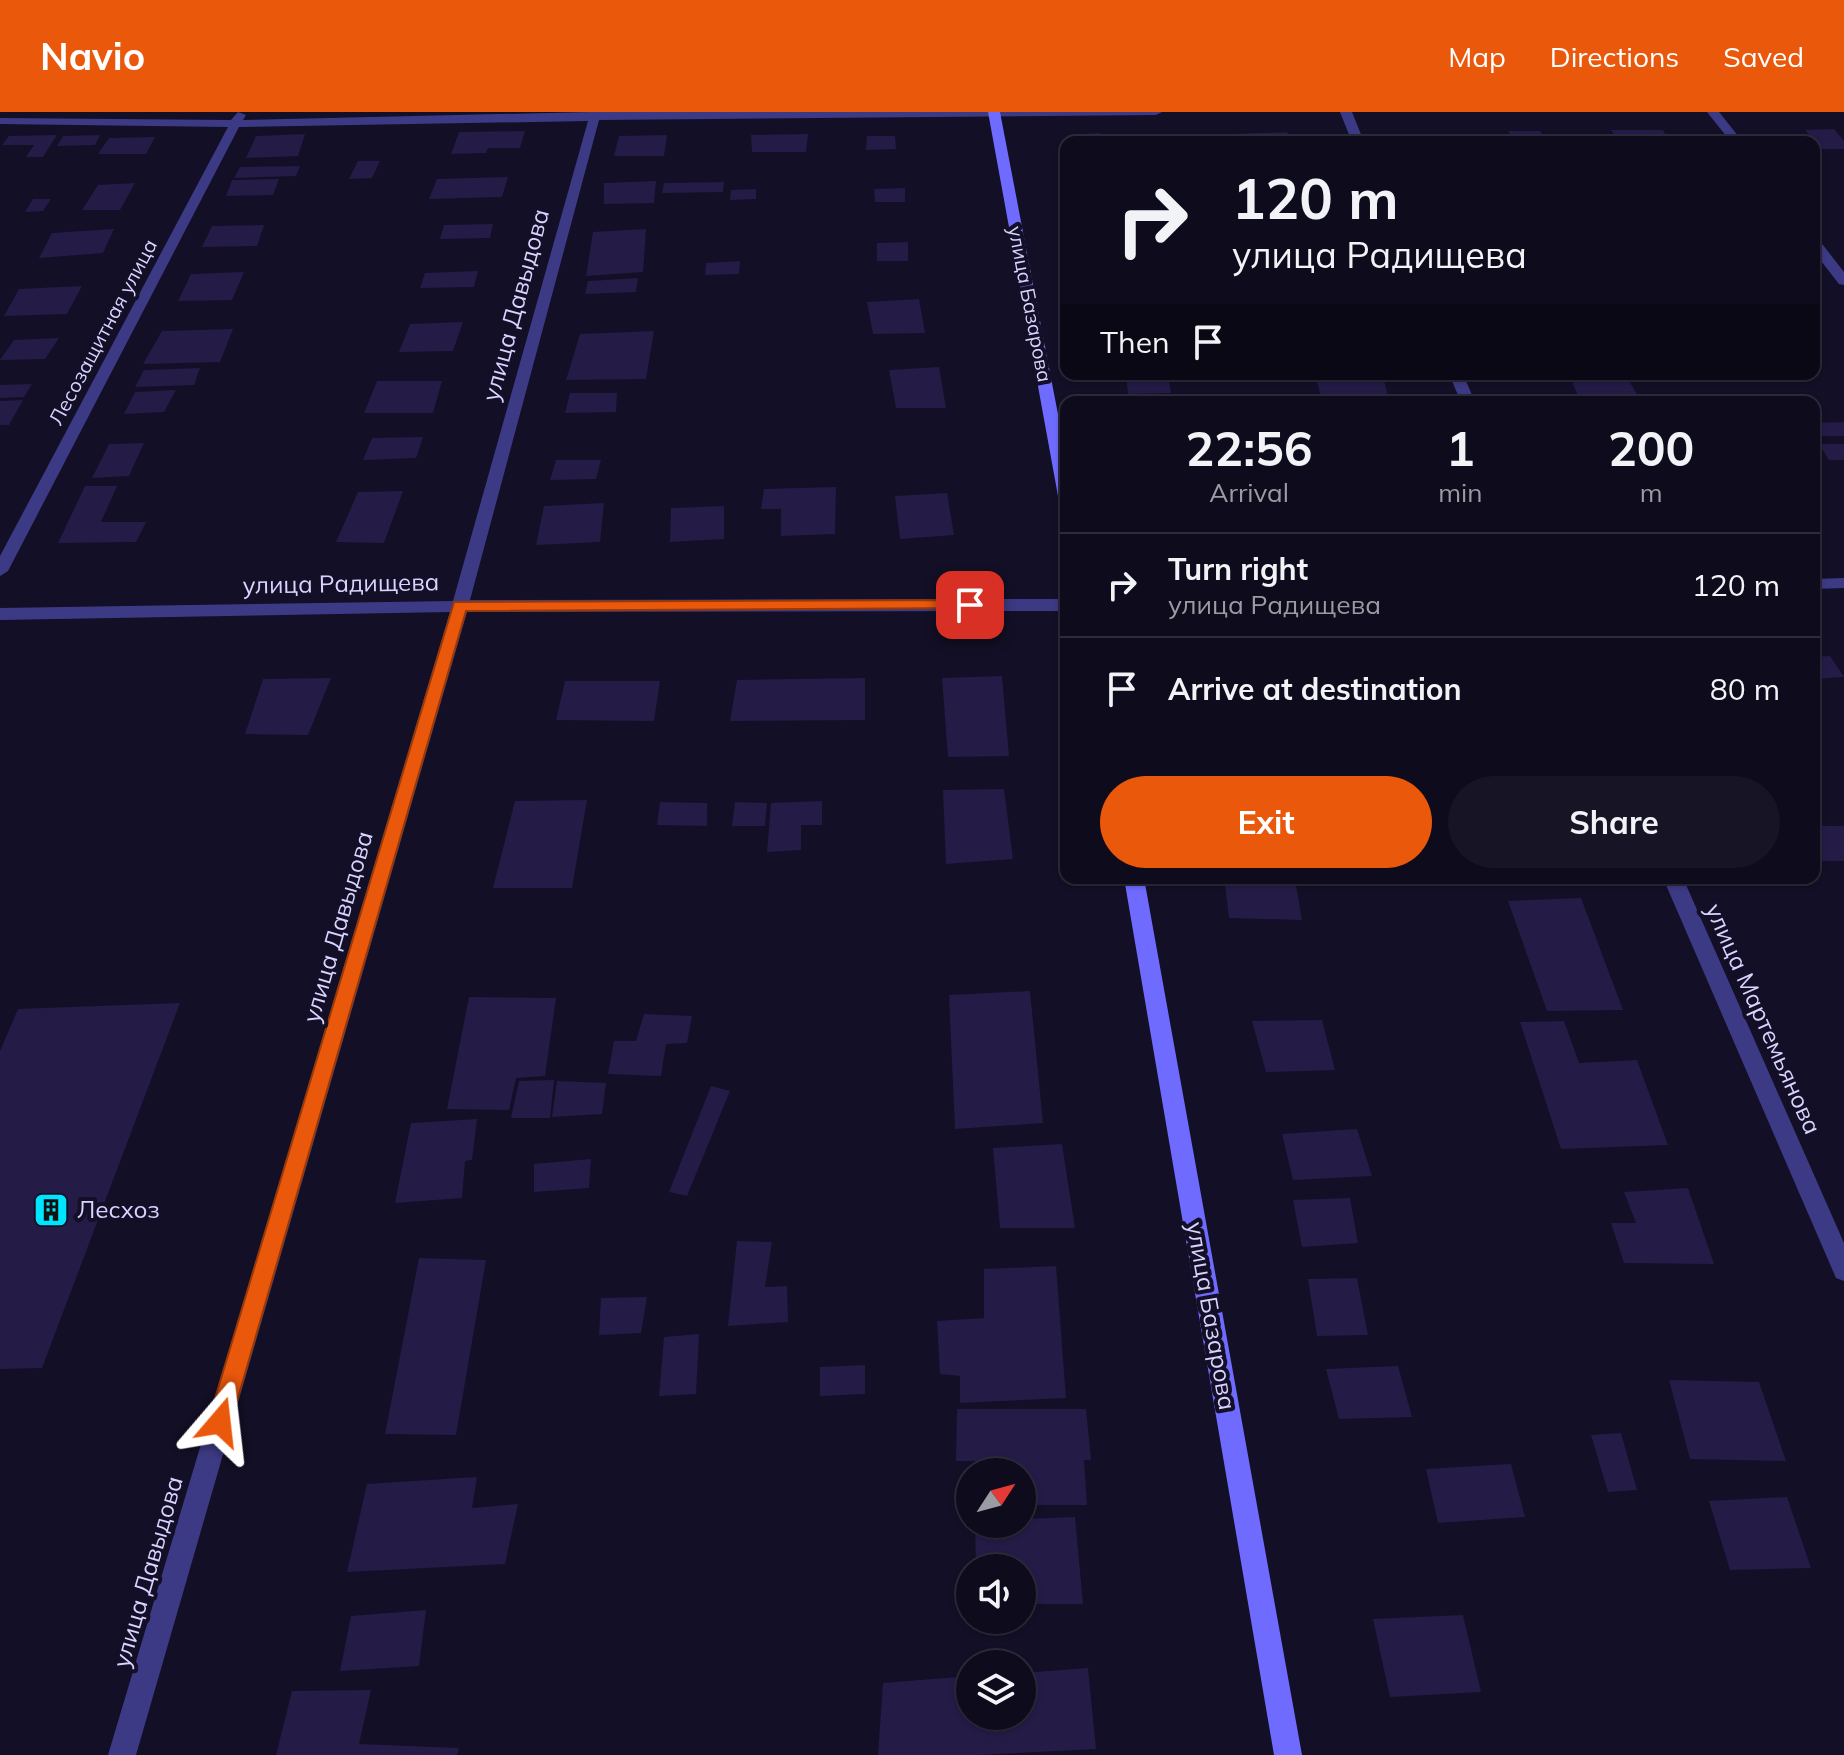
<!DOCTYPE html>
<meta charset="utf-8">
<style>
body{margin:0;font-family:Mulish,sans-serif;background:#171425;color:#f1f3f6;height:100vh;display:flex;flex-direction:column;font-size:30px;white-space:nowrap}
*{box-sizing:border-box;margin:0}
p{font-size:26px;color:#9b9ba3}
.icon{flex:none;width:44px;height:44px;fill:none;stroke:currentColor;stroke-width:2;stroke-linecap:round;stroke-linejoin:round}
.map{position:relative;flex:1;overflow:hidden}
.panel{position:absolute;left:1060px;top:284px;width:760px;height:488px;display:flex;flex-direction:column;background:#0e0b1c;border-radius:16px;box-shadow:0 2px 6px #0004,0 0 0 2px #2e2b3b}
.panel>*{flex:none}
.guide{position:absolute;left:1060px;top:24px;width:760px;height:244px;border-radius:16px;box-shadow:0 2px 6px #0004,0 0 0 2px #2e2b3b;background:#0e0b1c;color:#f1f3f6;overflow:hidden}
.needle{width:52px;rotate:54deg}
.tools{position:absolute;left:956px;top:1346px;display:grid;gap:16px}
.tools a{display:grid;place-items:center;width:80px;height:80px;border-radius:50%;background:#0e0b1c;box-shadow:0 2px 6px #0004,0 0 0 2px #2e2b3b;font-size:40px}
.pin{position:absolute;display:grid;place-items:center;width:68px;height:68px;color:#fff;margin:-34px;border-radius:16px;box-shadow:0 4px 12px #0006}
.me{position:absolute;width:88px;margin:-44px;rotate:17deg;stroke-linejoin:round;filter:drop-shadow(0 0 6px #0008)}
.turn{display:flex;align-items:center;gap:28px;height:168px;padding:0 40px;font-size:36px}
.turn .icon{width:104px;height:104px;stroke-width:2.5}
.turn b{display:block;font-size:56px;line-height:68px}
.then{display:flex;align-items:center;height:76px;padding:0 40px;background:#0003;gap:16px;font-size:30px}
.eta{display:flex;justify-content:space-evenly;align-items:center;height:136px;text-align:center}
.eta b{font-size:48px;font-weight:700;line-height:56px}
.button{display:flex;gap:16px;margin-top:auto;padding:16px 40px}
.button a{flex:1;height:92px;border-radius:48px;background:#ea580c;color:#fff;font-size:32px;font-weight:700;line-height:92px;text-align:center}
.button a+a{background:#171425;color:#f1f3f6}
ul{padding:0;list-style:none}
li{display:flex;align-items:center;gap:24px;height:104px;padding:0 40px;border-top:2px solid #2e2b3b}
li div{flex:1}
li b{display:block;font-size:30px}
li em{font-style:normal}
header{display:flex;align-items:center;gap:48px;box-sizing:border-box;height:112px;padding:0 40px;background:#ea580c;color:#fff}
header strong{font-size:38px}
nav{display:flex;gap:44px;margin-inline-start:auto;font-size:28px}
.map>svg:first-child{display:block}
</style>
<header>
<strong>Navio</strong>
<nav><a>Map</a><a>Directions</a><a>Saved</a></nav>
</header>
<div class="map">
<svg width="1844" height="1643" viewBox="0 0 1844 1643">
<rect width="100%" height="100%" fill="#130f26"/>
<path fill="#241b47" d="M1834,17L1844,29V37H1820L1805,18Z
M1611,18H1663L1670,30H1619Z
M525,19L520,36H488L486,41L451,42L459,20Z
M1508,19H1540L1547,30H1514Z
M1287,20L1292,30H1236L1233,22Z
M1100,21L1103,30H1070L1068,23Z
M305,22L298,44L246,46L256,24Z
M808,22L806,40H752L751,23Z
M57,23L43,45H26L34,33H2L9,24Z
M100,23L95,33L57,34L63,24Z
M667,23L664,44H614L619,24Z
M867,24H895L896,37L866,38Z
M155,25L146,42H98L109,26Z
M358,49H380L372,66L349,67Z
M300,54L296,64L234,66L240,55Z
M508,65L502,85L429,87L437,67Z
M279,67L273,83L226,84L232,68Z
M656,69L654,91L604,92V71Z
M724,70L723,80L662,81L664,71Z
M135,71L120,98H82L98,73Z
M905,76V90H875L874,77Z
M756,77V87L730,88L731,78Z
M33,87H51L43,99L25,100Z
M493,112L490,126L440,127L444,113Z
M264,113L257,134L202,135L212,114Z
M114,117L103,141L39,146L52,121Z
M646,117L643,160L586,164L593,120Z
M908,130V149H877V131Z
M740,149L739,162L705,163L706,151Z
M478,159L474,175L420,176L425,161Z
M244,160L232,188L178,189L191,162Z
M638,166L636,180L585,182L588,169Z
M82,174L67,202L4,204L19,177Z
M919,187L925,221L873,222L867,190Z
M463,210L453,239L399,240L410,212Z
M233,217L220,250L143,252L162,219Z
M654,219L646,267L566,268L580,222Z
M59,226L45,247L0,248L14,228Z
M939,255L946,296H896L889,258Z
M200,256L194,273L135,275L144,258Z
M1126,262H1168L1171,281L1128,282Z
M1569,262H1625L1638,284H1578Z
M1383,265L1388,284H1321L1316,266Z
M377,269H442L433,301H364Z
M32,272L24,285L0,286V273Z
M176,278L164,300L124,302L135,280Z
M570,281H617L616,300L565,301Z
M23,288L9,313H0V289Z
M1844,310V324H1820L1814,315V311Z
M423,325L416,346L363,348L372,326Z
M144,331L129,364L92,366L109,332Z
M1819,332H1844V348H1829Z
M556,348H601L596,367L550,368Z
M85,374H117L101,410H146L136,430L58,431Z
M836,375L835,422L781,424V397H761L764,377Z
M403,379L384,431L336,430L358,380Z
M947,381L954,423L900,427L895,384Z
M604,391L600,430L536,433L544,394Z
M724,394V427L670,430L671,396Z
M1830,544L1844,565L1814,567V545Z
M1002,564L1009,644L948,645L942,566Z
M331,566L308,623L245,622L263,567Z
M865,566V608L730,609L737,568Z
M565,569H660L654,609L556,608Z
M1004,677L1013,747L946,752L943,678Z
M587,688L572,776H493L515,689Z
M822,689V713H801V738L767,740L771,691Z
M660,690L707,691V714L657,713Z
M735,690L767,691L765,714H732Z
M1814,714H1844V749H1819L1814,739Z
M1225,773H1296L1302,808L1229,806Z
M1581,786L1623,898L1547,899L1508,789Z
M1030,879L1043,1011L955,1017L949,883Z
M469,885L556,886L545,964L516,966L509,998L447,997Z
M180,891L42,1256L0,1257V939L18,897Z
M644,902L692,904L687,931L666,932L661,964L608,962L614,929H636Z
M1322,908L1335,958L1266,960L1252,909Z
M1564,909L1579,951L1637,948L1668,1033L1561,1037L1520,910Z
M554,968L550,1006H511L519,969Z
M557,969L606,971L602,1002L552,1005Z
M711,974L730,979L687,1084L669,1080Z
M477,1007L472,1048L465,1049L462,1086L395,1091L411,1011Z
M1357,1017L1372,1064L1293,1068L1282,1022Z
M1062,1032L1075,1116H1000L993,1036Z
M591,1047L589,1076L534,1080V1052Z
M1688,1076L1714,1152L1624,1151L1611,1111H1636L1624,1080Z
M1350,1086L1358,1131L1302,1135L1293,1088Z
M737,1129L772,1130L765,1175L787,1174L788,1210L728,1214Z
M419,1146L486,1148L456,1323L385,1322Z
M1056,1154L1066,1286L960,1291V1264L940,1262L937,1209L984,1206V1157Z
M1357,1166L1368,1223L1317,1224L1308,1167Z
M647,1185L641,1221L599,1223L601,1186Z
M699,1222L696,1282L659,1284L664,1225Z
M865,1253V1282L820,1284V1255Z
M1398,1254L1412,1305L1339,1307L1326,1257Z
M1669,1268L1759,1270L1786,1349L1690,1347Z
M957,1297H1086L1091,1348H1084L1087,1393H1022V1360H995L994,1349H956Z
M1621,1321L1637,1378L1608,1380L1591,1323Z
M1511,1352L1525,1405L1438,1411L1426,1357Z
M477,1365L472,1396L518,1392L505,1452L347,1460L367,1372Z
M1787,1385L1811,1456L1730,1458L1709,1389Z
M1075,1405L1083,1492H1022V1456H976L975,1412H1022V1407Z
M426,1498L419,1554L340,1559L351,1504Z
M1463,1503L1481,1580L1390,1585L1373,1507Z
M1088,1556L1096,1637L978,1643H878L883,1571L970,1564V1604H1022V1561Z
M371,1578L359,1632L459,1636L457,1643H276L292,1579Z"/>
<g fill="none" stroke-linecap="round" stroke-linejoin="round">
<path fill="#3d3a85" fill-rule="evenodd" d="M238,0L246,3L243,8L590,0H1162L1156,3L599,8L470,488L1066,487V499L467,500L136,1643H108L450,500L0,508V496L453,489L588,9L239,15L8,459L0,464V444L228,15L0,12V6L231,8Z
M1340,0H1352L1364,30H1352Z
M1707,0H1719L1743,30H1731Z
M1814,127L1819,128L1844,160V173L1839,172L1814,140Z
M1449,262H1463L1475,290H1461Z
M1844,466V476L1814,477V467Z
M1663,766H1683L1844,1131V1169L1836,1166Z"/>
<path fill="#6f6bff" fill-rule="evenodd" d="M988,0H1000L1066,344V389L1058,384Z
M1124,766H1144L1302,1643H1274Z"/>
</g>
<path fill="#ea580c" stroke="#983908" stroke-width="2" d="M970,488L978,493L976,496L466,499L231,1310L228,1318L220,1322L212,1318L208,1310L454,490Z"/>
<defs>
<g id="building-square" transform="scale(1.8)"><rect x="-9" y="-9" width="18" height="18" rx="4" fill="#00e5ff" stroke="#130f26"/><path d="M-4-6H4V6H1V3H-1V6H-4ZM-2.5-4.3h1.7v1.8h-1.7ZM.8-4.3h1.7v1.8H.8ZM-2.5-1h1.7V.8h-1.7ZM.8-1h1.7V.8H.8Z" fill="#111"/></g>
</defs>
<g fill-rule="evenodd">
<use href="#building-square" x="51" y="1098"/>
</g>
<g text-anchor="middle" stroke-width="8" stroke-linejoin="round" paint-order="stroke">
<g font-size="20" fill="#d9d4ff" stroke="#130f26">
<text transform="translate(1030 192) rotate(79)" y="7">улица Базарова</text>
<text transform="translate(103 220) rotate(-62)" y="7">Лесозащитная улица</text>
</g>
<g font-size="24" fill="#d9d4ff" stroke="#130f26">
<text transform="translate(516 193) rotate(-75)" y="8">улица Давыдова</text>
<text transform="translate(341 472) rotate(-1)" y="8">улица Радищева</text>
<text transform="translate(338 815) rotate(-74)" y="8">улица Давыдова</text>
<text transform="translate(1763 907) rotate(66)" y="8">улица Мартемьянова</text>
<text transform="translate(1211 1204) rotate(80)" y="8">улица Базарова</text>
<text transform="translate(148 1460) rotate(-74)" y="8">улица Давыдова</text>
</g>
<g font-size="24" fill="#d9d4ff" stroke="#130f26" text-anchor="start">
<text x="77" y="1106">Лесхоз</text>
</g>
</g>
</svg>
<div class="tools">
<a><svg class="needle" viewBox="-14 -14 28 28"><path d="M0-13l5 13h-10z" fill="#e53935"/><path d="M0 13l5-13h-10z" fill="#9b9ba3"/></svg></a>
<a><svg class="icon" aria-label="sound" viewBox="0 0 24 24"><path d="M4 9h4l5-4v14l-5-4H4zM17 9q2 3 0 6"/></svg></a>
<a><svg class="icon" aria-label="layers" viewBox="0 0 24 24"><path d="M12 4l9 5-9 5-9-5zM3 14l9 5 9-5"/></svg></a>
</div>
<div class="pin" style="left:970px;top:493px;background:#d93025"><svg class="icon" aria-label="arrive" viewBox="0 0 24 24"><path d="M6 21V4h12l-3 4 3 4H6"/></svg></div>
<svg class="me" style="left:220px;top:1310px" viewBox="-20 -20 40 40"><path d="M0-17L14 15 0 8-14 15z" fill="#ea580c" stroke="#fff" stroke-width="4"/></svg>
<div class="guide">
<div class="turn"><svg class="icon" aria-label="right" viewBox="0 0 24 24"><path d="M7 20v-9h11M14 6l5 5-5 5"/></svg><div><b>120 m</b>улица Радищева</div></div>
<div class="then">Then<svg class="icon" aria-label="arrive" viewBox="0 0 24 24"><path d="M6 21V4h12l-3 4 3 4H6"/></svg></div>
</div>
<section class="panel">
<div class="eta">
<div><b>22:56</b><p>Arrival</p></div>
<div><b>1</b><p>min</p></div>
<div><b>200</b><p>m</p></div>
</div>
<ul>
<li><svg class="icon" aria-label="right" viewBox="0 0 24 24"><path d="M7 20v-9h11M14 6l5 5-5 5"/></svg><div><b>Turn right</b><p>улица Радищева</p></div><em>120 m</em></li>
<li><svg class="icon" aria-label="arrive" viewBox="0 0 24 24"><path d="M6 21V4h12l-3 4 3 4H6"/></svg><div><b>Arrive at destination</b></div><em>80 m</em></li>
</ul>
<div class="button"><a>Exit</a><a>Share</a></div>
</section>
</div>
